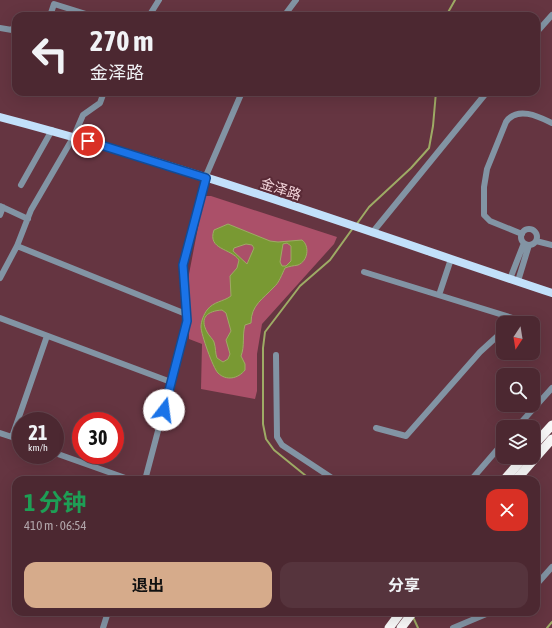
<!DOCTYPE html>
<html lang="zh">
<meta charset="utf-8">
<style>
body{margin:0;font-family:"Asap Condensed","Noto Sans SC",sans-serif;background:#56343d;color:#f1f3f6;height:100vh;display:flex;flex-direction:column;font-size:15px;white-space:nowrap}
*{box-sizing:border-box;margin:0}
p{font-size:13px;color:#b2a6ab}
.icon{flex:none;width:22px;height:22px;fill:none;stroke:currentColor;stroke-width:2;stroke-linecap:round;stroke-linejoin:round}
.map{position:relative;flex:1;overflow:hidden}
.details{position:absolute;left:12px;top:476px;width:528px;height:140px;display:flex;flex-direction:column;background:#4c2831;border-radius:12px;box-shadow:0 4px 16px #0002,0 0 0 1px #63444d}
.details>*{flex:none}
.top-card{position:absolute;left:12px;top:12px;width:528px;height:84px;border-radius:12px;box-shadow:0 4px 16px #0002,0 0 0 1px #63444d;background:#4c2831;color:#f1f3f6;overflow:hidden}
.needle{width:26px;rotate:192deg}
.controls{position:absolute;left:496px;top:316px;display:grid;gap:8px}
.controls a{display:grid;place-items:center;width:44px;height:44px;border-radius:8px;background:#4c2831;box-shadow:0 4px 16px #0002,0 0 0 1px #63444d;font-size:20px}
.speed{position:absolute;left:12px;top:412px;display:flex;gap:8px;font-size:20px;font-weight:700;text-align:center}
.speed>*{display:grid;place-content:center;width:52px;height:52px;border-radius:50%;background:#4c2831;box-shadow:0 4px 16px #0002,0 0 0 1px #63444d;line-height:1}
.speed small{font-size:10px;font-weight:400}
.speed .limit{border:6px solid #d22;background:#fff;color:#111}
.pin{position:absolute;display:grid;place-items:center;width:34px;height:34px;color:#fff;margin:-17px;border:2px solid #fff;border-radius:50%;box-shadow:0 1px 4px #0007}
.me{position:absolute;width:44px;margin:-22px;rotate:15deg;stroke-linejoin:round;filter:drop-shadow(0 0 3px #0008)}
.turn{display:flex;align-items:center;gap:14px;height:84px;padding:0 12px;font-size:18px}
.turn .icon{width:52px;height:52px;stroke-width:2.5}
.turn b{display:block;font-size:28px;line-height:34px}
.round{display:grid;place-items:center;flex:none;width:42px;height:42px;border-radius:12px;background:#56343d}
.overview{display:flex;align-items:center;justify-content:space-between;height:68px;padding:0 12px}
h1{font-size:24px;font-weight:700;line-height:30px;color:#1e9e55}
.action{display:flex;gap:8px;margin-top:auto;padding:8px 12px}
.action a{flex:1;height:46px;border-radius:12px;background:#d6ab8b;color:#111;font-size:16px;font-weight:700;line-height:46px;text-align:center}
.action a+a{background:#56343d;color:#f1f3f6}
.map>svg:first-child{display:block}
</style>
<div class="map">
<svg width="552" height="628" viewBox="0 0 552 628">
<rect width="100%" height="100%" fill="#653541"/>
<path fill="#ab5069" d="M204,196H211L337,237L334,244L262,324L257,354V391L255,399L201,389L202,344L189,339V274Z"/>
<path fill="#799933" stroke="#9eab65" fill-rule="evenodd" d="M228,224L270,241L278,242L302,240C310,246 308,261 298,265C293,266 290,266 285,268C282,274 279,283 274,287C263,299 251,305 251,323L245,325C242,336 245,346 241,356L245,364V370C238,379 226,381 218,373C213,368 201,334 201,327C201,321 204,314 207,310C214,301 223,302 231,296L230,276L237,268L239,260C231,248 207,250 214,230ZM246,244L252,245L254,248L247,264L233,251L234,248ZM283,244L287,243L291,246V261L286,266H282L280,262ZM222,310L226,313L231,331L226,340L230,354L228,359L223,362L217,358C215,353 216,348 214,342C213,339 209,336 207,332C199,317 208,311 222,310Z"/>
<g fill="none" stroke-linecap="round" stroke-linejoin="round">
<path stroke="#9eab65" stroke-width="2" d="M446,16L455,0
M356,225L369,207L411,168L429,148L433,126L436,92
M311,480L274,450L266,439L263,424V348L265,332L300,286L330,260L353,228
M413,617L418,628
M547,628L552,622"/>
<path stroke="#8294a4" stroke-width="6" d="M50,16L54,4L86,14L85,16
M149,16L159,0
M284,16L296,0
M0,28L12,30L16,23
M536,33L552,15
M21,185L52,130
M0,206L28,219
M0,215L3,207
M521 237a8 8 0 1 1 16 0a8 8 0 1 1-16 0Z
M372,233L487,92
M522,234L490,221L484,215V187L487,169L506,122C517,106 538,116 552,123
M536,241L552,245
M17,246L186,314
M364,272L516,319
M0,278L17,246L31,210L74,136L83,115L100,103L104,92
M510,279L524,243
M518,281L529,245
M439,295L451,259
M0,318L171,382
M276,355L277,437L282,445L335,480
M517,427L552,388
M376,428L406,436L480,352L503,331
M0,433L21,440
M12,437L47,336
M55,453L131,480
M145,480L187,321L183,265L205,178L242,92
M471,480L503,443
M536,585L552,567
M103,628L108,612
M453,628L491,612"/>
<path stroke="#c2e0fa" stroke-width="8" d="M0,117C187,166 369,232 552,293"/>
<path stroke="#f9f9f9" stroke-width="9" d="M533,446L552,425
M504,480L524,457
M516,480L552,439
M389,628L401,612
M401,628L413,612"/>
</g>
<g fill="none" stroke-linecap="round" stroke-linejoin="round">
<g stroke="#114b97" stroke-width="10">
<path id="route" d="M88,141L206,178L183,265L187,321L164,410"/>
</g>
<use href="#route" stroke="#1a73e8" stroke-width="7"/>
</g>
<g text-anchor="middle" stroke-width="4" stroke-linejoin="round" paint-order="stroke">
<g font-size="14" fill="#f4d5db" stroke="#592a36">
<text transform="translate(281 189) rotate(18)" y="5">金泽路</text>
</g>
</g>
</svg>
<div class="controls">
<a><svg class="needle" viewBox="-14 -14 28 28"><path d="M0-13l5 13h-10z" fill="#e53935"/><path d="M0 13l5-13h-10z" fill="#b2a6ab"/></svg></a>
<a><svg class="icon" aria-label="search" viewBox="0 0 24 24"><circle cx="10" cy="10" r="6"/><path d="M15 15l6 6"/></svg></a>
<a><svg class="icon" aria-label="layers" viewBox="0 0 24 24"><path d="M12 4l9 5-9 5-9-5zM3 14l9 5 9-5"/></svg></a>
</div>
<div class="speed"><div>21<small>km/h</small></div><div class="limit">30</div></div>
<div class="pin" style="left:88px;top:141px;background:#d93025"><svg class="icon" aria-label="arrive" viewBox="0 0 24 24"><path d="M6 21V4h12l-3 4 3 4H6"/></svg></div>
<svg class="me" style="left:164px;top:410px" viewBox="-20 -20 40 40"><circle r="19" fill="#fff"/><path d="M0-13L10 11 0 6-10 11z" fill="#1a73e8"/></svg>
<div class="top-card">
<div class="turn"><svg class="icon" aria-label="left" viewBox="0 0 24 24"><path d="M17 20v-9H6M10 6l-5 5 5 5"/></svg><div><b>270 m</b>金泽路</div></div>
</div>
<section class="details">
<div class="overview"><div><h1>1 分钟</h1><p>410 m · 06:54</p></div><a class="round" style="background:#d93025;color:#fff"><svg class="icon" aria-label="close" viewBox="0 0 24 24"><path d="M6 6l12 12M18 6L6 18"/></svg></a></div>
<div class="action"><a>退出</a><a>分享</a></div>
</section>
</div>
